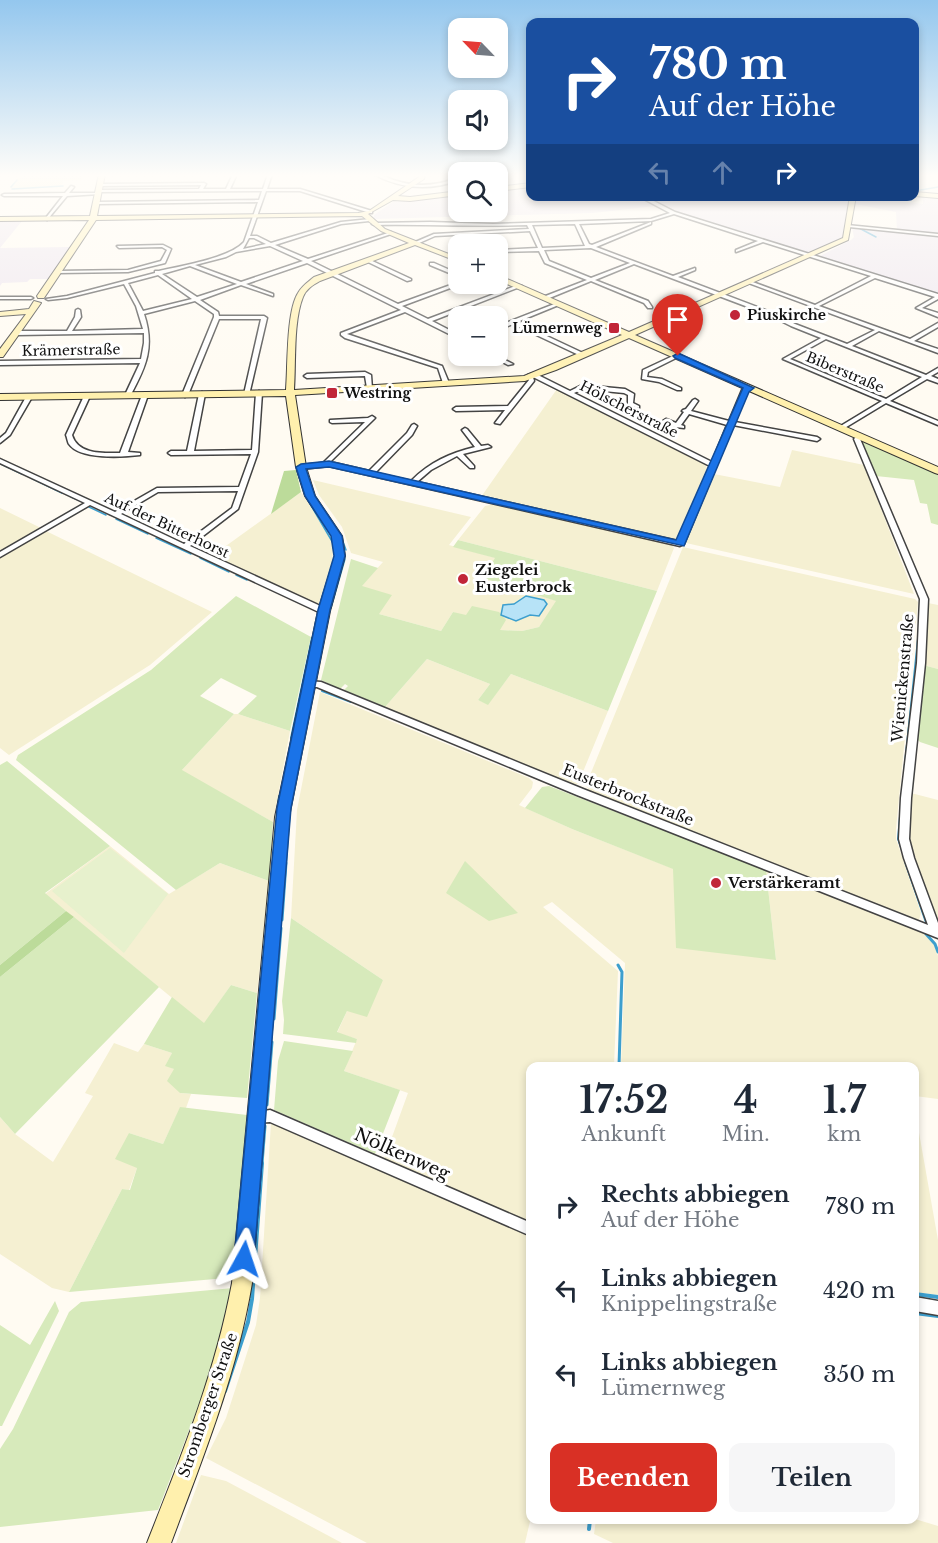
<!DOCTYPE html>
<html lang="de">
<meta charset="utf-8">
<style>
body{margin:0;font-family:"Libre Baskerville",serif;background:#f6f6f7;color:#1f2937;height:100vh;display:flex;flex-direction:column;font-size:22px;white-space:nowrap}
*{box-sizing:border-box;margin:0}
p{font-size:20px;color:#747a83}
.icon{flex:none;width:33px;height:33px;fill:none;stroke:currentColor;stroke-width:2;stroke-linecap:round;stroke-linejoin:round}
.map{position:relative;flex:1;overflow:hidden}
.sheet{position:absolute;left:526px;top:1062px;width:393px;height:462px;display:flex;flex-direction:column;background:#fff;border-radius:12px;box-shadow:0 3px 9px #0003}
.sheet>*{flex:none}
.hud{position:absolute;left:526px;top:18px;width:393px;height:183px;border-radius:12px;box-shadow:0 3px 9px #0003;background:#1a4fa0;color:#fff;overflow:hidden}
.needle{width:39px;rotate:295deg}
.tools{position:absolute;left:448px;top:18px;display:grid;gap:12px}
.tools a{display:grid;place-items:center;width:60px;height:60px;border-radius:12px;background:#fff;box-shadow:0 3px 9px #0003;font-size:30px}
.pin{position:absolute;display:grid;place-items:center;width:51px;height:51px;color:#fff;margin:-62px -26px;border-radius:50% 50% 50% 0;rotate:-45deg;box-shadow:0 0 6px #0007}
.pin .icon{rotate:45deg}
.me{position:absolute;width:66px;margin:-33px;rotate:5deg;stroke-linejoin:round;filter:drop-shadow(0 0 4px #0008)}
.turn{display:flex;align-items:center;gap:21px;height:126px;padding:0 24px;font-size:27px}
.turn .icon{width:78px;height:78px;stroke-width:2.5}
.turn b{display:block;font-size:42px;line-height:51px}
.lanes{display:flex;align-items:center;height:57px;padding:0 24px;background:#0003;justify-content:center;gap:30px;direction:ltr}
.lanes .off{opacity:.35}
.eta{display:flex;justify-content:space-evenly;align-items:center;height:102px;text-align:center}
.eta b{font-size:36px;font-weight:700;line-height:42px}
.button{display:flex;gap:12px;margin-top:auto;padding:12px 24px}
.button a{flex:1;height:69px;border-radius:12px;background:#d93025;color:#fff;font-size:24px;font-weight:700;line-height:69px;text-align:center}
.button a+a{background:#f6f6f7;color:#1f2937}
ul{padding:0;list-style:none}
li{display:flex;align-items:center;gap:18px;height:84px;padding:0 24px}
li div{flex:1}
li b{display:block;font-size:22px}
li em{font-style:normal}
.map>svg:first-child{display:block}
</style>
<div class="map">
<svg width="938" height="1543" viewBox="0 0 938 1543">
<rect width="100%" height="100%" fill="#fffbf2"/>
<path fill="#ece4ee" d="M531,187V196L636,197L655,206L593,213L374,219V215L393,202L459,195V212H498V190Z
M643,197H849L842,238L809,253L678,213Z
M856,197L923,204V197L938,199V234L897,230L896,212L855,204Z
M22,221L0,248L70,247L48,279H30L27,282L2,283L0,286V222Z
M855,227L938,236V295L818,257L851,240L854,237L852,228Z"/>
<path fill="#f5f0d2" d="M23,174H94L82,177V180L63,181L62,185L10,189Z
M557,389L705,464L707,468L678,539L673,541L481,497Z
M792,450L864,465L914,594L686,543L714,474L780,487Z
M313,480L471,517L449,545L496,558L483,578L557,601L539,627L522,631L500,630L453,612L441,631L379,614L361,586L383,562L351,553L342,527L319,495Z
M301,492L331,537L333,547L332,567L320,603L316,604L212,556Z
M494,504L671,544L674,548L657,591L458,540L485,506Z
M0,508L41,528L0,552Z
M46,531L212,612L150,665L9,755L0,748V558Z
M683,547L915,599L918,602L896,829V839L921,913L919,920L590,792L586,785Z
M928,603L938,605V669L923,665Z
M427,659L490,684L478,700L488,704L511,674L608,711L578,784L573,785L385,707Z
M320,692L529,778L533,782L532,788L519,805L572,829L674,869L776,960L766,870L923,933L934,944L938,956V1099L915,1096V1066H621L625,963L552,902L543,907L618,971L614,1066H531V1224L384,1159L408,1093L344,1071L357,1039L337,1033L347,1011L383,980L291,918L297,810Z
M234,714H238L290,731L273,822L181,771Z
M911,793L938,800V922L913,858L908,840Z
M110,846L169,894L220,863L269,881L257,993L231,985L204,1024L45,894Z
M114,1043L138,1052L144,1044L172,1053L166,1065L174,1069L180,1093L191,1094L186,1108H180L163,1144L129,1133L137,1168L129,1190L122,1189L69,1292L52,1288L0,1254V1117L15,1134L53,1162L93,1096L85,1093Z
M915,1110L938,1240V1295L915,1292Z
M271,1123L531,1237V1517L525,1543H367L206,1458L226,1418L256,1325L260,1298Z
M201,1475L226,1481L342,1543H176Z
M915,1519L938,1526V1543H613L594,1534L596,1520Z"/>
<path fill="#d7eabb" d="M864,441L938,474V525L931,523L927,504L920,503L914,480L876,476L862,442Z
M458,540L657,591L608,711L511,674L488,705L478,700L490,684L427,659L385,707L344,690L348,686L345,684L340,689L321,680L351,559L378,568L362,586L392,595L379,614L441,631L453,612L466,615L472,606L499,612L506,620L500,630L522,631L539,627L556,601L483,578L495,558L453,547Z
M236,596L311,637L290,731L238,714L257,696L221,678L200,696L234,714L182,770L273,822L269,881L220,863L176,890L16,760L18,755L151,670Z
M923,665L938,669V748L920,742L916,738Z
M7,761L110,846L45,893L66,911L0,965V765Z
M549,786L766,870L776,960L676,948L673,869L572,829L525,808L542,787Z
M465,861L518,913L489,921L446,893Z
M74,917L159,987L15,1134L0,1117V977Z
M291,918L383,980L367,1017L347,1011L337,1032L357,1039L356,1043L283,1034L284,1020L282,1001Z
M231,985L257,993L247,1098L180,1093L167,1081L174,1069L165,1066L172,1053L144,1044L172,997L204,1023Z
M284,1041L353,1051L344,1071L400,1090L375,1154L274,1110L278,1061Z
M180,1107L247,1115L232,1272L226,1278L69,1292L122,1189L130,1190L137,1168L115,1159L129,1133L163,1144Z
M233,1288L214,1366L158,1510L0,1527V1449L13,1429L69,1312L81,1302Z
M55,1301L59,1311L2,1426H0V1325L30,1345Z"/>
<path fill="#bcdb9a" d="M296,470L301,492L271,514L284,471Z
M66,911L74,917L0,977V965Z"/>
<path fill="#e7f1cd" d="M110,848L168,894L124,953L52,891Z"/>
<path fill="#b7e3f7" stroke="#3d9fce" stroke-width="1.5" d="M526,596L544,600L547,604L539,616L530,615L516,621L501,615L503,605L514,604Z"/>
<g fill="none" stroke-linecap="round" stroke-linejoin="round">
<path stroke="#3d9fce" stroke-width="1.5" d="M11,187L17,180
M12,189L63,186
M915,191L938,187
M859,228L876,237
M1,464L22,474
M297,471L306,497L333,543
M31,478L62,493
M704,495L713,473
M71,497L81,501
M89,507L106,515
M328,516L341,536L346,550
M116,519L148,534
M156,538L191,554
M200,558L229,572
M236,575L247,580
M331,608L345,559"/>
<path stroke="#3d9fce" stroke-width="2" d="M322,691L351,702
M291,738L312,638
M904,773L919,629
M278,805L279,796
M901,805L898,839L907,864
M286,864L290,810"/>
<path stroke="#3d9fce" stroke-width="3" d="M906,863L926,921
M282,920L286,863
M926,934L935,944L938,952
M618,965L622,972L619,1066
M274,1019L281,928
M267,1105L272,1042
M262,1164L265,1126"/>
<path stroke="#3d9fce" stroke-width="4" d="M915,1294L938,1297
M915,1313L938,1316
M225,1391L248,1322L252,1299L262,1163
M589,1529L590,1520"/>
<g stroke="#434343" stroke-width="3">
<path id="street" d="M233,174H237L230,189H263L268,174H272L267,189H300L372,211V213H370L300,191H266L250,236H257L271,243L341,222L370,219L369,221L341,224L275,245L308,259L391,232V234L311,261L398,304L459,282L461,284L402,306L428,319L518,285L522,286L432,321L459,335V339L405,312L347,334L442,366L449,383L446,385L443,383L438,368L345,338L341,335V333L401,310L307,263L246,284L273,294V296L241,285L200,300L218,312L219,316H264L267,318L249,395L244,394L261,319H219L188,395L185,397L182,395L214,317V314L195,301L144,314C155,347 146,367 130,396L125,395L140,363L0,365V361L141,359L144,343V333L16,335L13,333L16,331H67L75,317L76,310L78,309L80,310L81,317L72,331L143,329L136,306L124,284L67,298L48,300L46,299L67,296L155,273V271H159C181,266 230,258 244,242L258,202L97,204L96,202L259,200L262,191L99,192L98,190L199,189L201,185L100,186L98,185L100,184L204,183L206,184L203,189H226ZM249,238H254L266,244L243,249ZM270,246L303,261L241,282L195,265L226,257L236,252ZM190,266L237,284L197,297L162,274ZM158,275L192,299L143,311L128,283Z
M373,174C382,174 389,179 397,181C418,188 438,185 459,178V180C430,191 401,189 373,174Z
M71,186L74,187L69,193H98L100,194L67,196L47,220L45,219L63,196H4L2,195L4,194L65,193Z
M638,196H644L675,212L938,294V299L922,308L938,313V317L916,308L935,297L875,278L819,306L910,339L938,323V327L914,341L938,349V353L879,331L852,346L926,375L938,368V372L931,376L938,379V383L927,379L890,401L938,421V425L886,403L843,429H839V427L882,401L783,359L821,338L791,326L769,315L634,264L595,280L648,301L652,307V308H648L644,303L591,281L547,299H543V297L587,280L545,263L539,251L498,252V250L538,248L530,231L435,236L417,244L413,243L434,234L529,229L527,225C476,227 425,224 374,225L372,224L374,223L430,222L493,224L651,219L670,213ZM674,214L758,241L736,250V252L763,242L871,276L815,305L750,281L746,282L875,330L847,344L795,324L773,313L678,277L695,270V268L673,276L596,247L651,224V222L592,245L589,244L579,224L651,221ZM575,224L585,246L542,248L532,225ZM591,248L630,263L591,278L549,261L544,250ZM826,339L922,377L886,399L790,359Z
M847,225L938,234V236L849,227Z
M163,245L171,249L165,263L128,272L57,273L55,272L57,271L128,270L161,261L167,250L162,247L119,248L117,246Z
M459,252V254L447,256L445,255Z
M368,259L411,279V280L407,281L366,261Z
M430,263H434L459,274V277L430,265Z
M0,297H31L33,298L31,299H0Z
M557,303L561,304L517,322L585,354V356H581L513,324L498,330V326Z
M675,355L680,356L648,372L647,377L662,379L681,388V390H677L659,382L642,379L643,370Z
M491,356H497L513,364L508,365Z
M365,372L371,375L372,389L367,388L365,376L307,378L304,376L307,374Z
M534,373L570,391L582,385L625,389L634,394L633,403L639,406V408L628,405V395L624,393L583,389L574,393L712,462L727,425L689,414L681,425L684,426V428L675,427L663,421L666,419L676,423L684,412L682,411L683,410L686,409L693,400L695,399L698,401L691,411L729,421L742,390L749,386L752,388L747,391L735,422L817,437L820,439L817,441L733,425L684,544L680,546L329,466L301,469L298,467L301,465L323,463L365,422L332,423L330,422V420L368,418L372,416L375,418L374,419L330,462L369,471L407,433L412,425L414,424L417,426L412,435L375,473L411,481C430,462 450,453 475,447L462,430L465,428L467,429L481,446L488,445L491,447L463,454L474,466V468H470L457,456L431,470L417,482L678,541L710,466L533,377L534,381L500,424L495,423L505,410L456,411L453,409L456,407L508,406L529,380L528,375Z
M259,391L262,393L258,452L238,509L190,546L327,609V613H321L90,505L0,557V552L85,503L0,463V459L115,512L157,488L239,487L251,454L171,455L168,453L171,451H187L199,394L202,392L205,394L194,451L252,450L256,393ZM238,491L232,508L184,544L121,514L158,492Z
M87,394L90,396L72,435C78,455 103,453 120,453L142,395L147,394L148,395L128,452L140,453V455C123,457 80,460 69,444C68,443 67,437 66,435L84,396Z
M29,395L32,397L10,435L0,443V438L6,433L26,397Z
M858,435L863,436L860,439L928,599L925,663L911,798L909,839L914,858L938,923V938L577,795L317,687H308L304,684L308,681L321,682L583,789L928,925L904,858L899,839L901,798L917,663L920,599L854,439Z
M270,1110L531,1223V1236L270,1122L257,1123L253,1121L251,1117L253,1113Z
M915,1297L938,1301V1315L915,1311Z"/>
</g>
<g stroke="#323232" stroke-width="2">
<path id="secondary" d="M99,174H105L97,216L358,213L369,211L419,177V174H425L424,179L398,196L410,197L459,191V195L410,201L393,200L368,214L385,229L459,258V262L415,245L320,281C313,285 306,289 303,297C293,322 296,363 294,390L524,376L622,335L498,280V275L629,332L843,238L850,196H856L848,240L635,335L938,467V474L935,473L629,338L556,370L525,381L295,395L306,467L315,496L342,536L345,556L330,611L289,817L252,1283C237,1374 203,1457 171,1543H147C181,1457 215,1374 232,1283L275,817L318,611L335,556L332,536L305,496L296,467L286,396L0,400V394L286,390C288,367 286,312 298,293C302,286 308,282 314,277L409,243L381,231L362,216L96,220L44,298H38L37,296L89,220L0,221V217L90,216Z
M531,183V187L498,191V187Z
M915,192L938,194V198L915,196Z
M34,301L41,303L3,357H0V349L26,314L0,316V312L29,309Z"/>
</g>
<use href="#street" fill="#fff" fill-rule="evenodd"/>
<use href="#secondary" fill="#fff0ad" fill-rule="evenodd"/>
</g>
<linearGradient id="sky" x2="0" y2="1"><stop stop-color="#94c7ee"/><stop offset="0.45" stop-color="#fffdf9"/><stop offset="1" stop-color="#fffdf9" stop-opacity="0"/></linearGradient>
<rect width="938" height="390" fill="url(#sky)"/>
<path fill="#1a73e8" stroke="#114b97" stroke-width="1.5" d="M678,353L754,388L749,392L684,546L329,467L306,469L315,496L342,536L345,556L330,610L291,808L254,1259L251,1266L244,1269L237,1266L234,1259L277,808L318,610L334,556L331,536L305,496L296,467L301,464L329,461L676,540L743,388L675,358L673,356Z"/>
<g fill="#c12639" stroke="#fff" stroke-width="2">
<circle cx="735" cy="315" r="6"/>
<rect x="608" y="322" width="12" height="12" rx="3"/>
<rect x="326" y="387" width="12" height="12" rx="3"/>
<circle cx="463" cy="579" r="6"/>
<circle cx="716" cy="883" r="6"/>
</g>
<g text-anchor="middle" stroke-width="6" stroke-linejoin="round" paint-order="stroke">
<g font-size="14" font-weight="bold" fill="#101010" stroke="#fff" text-anchor="start">
<text x="747" y="320">Piuskirche</text>
<text x="602" y="333" text-anchor="end">Lümernweg</text>
<text x="344" y="398">Westring</text>
</g>
<g font-size="14" fill="#101010" stroke="#fff">
<text transform="translate(71 350) rotate(-1)" y="5">Krämerstraße</text>
<text transform="translate(845 372) rotate(23)" y="5">Biberstraße</text>
<text transform="translate(629 409) rotate(27)" y="5">Hölscherstraße</text>
<text transform="translate(167 525) rotate(25)" y="5">Auf der Bitterhorst</text>
</g>
<g font-size="15" font-weight="bold" fill="#101010" stroke="#fff" text-anchor="start">
<text x="475" y="575">Ziegelei<tspan x="475" dy="17">Eusterbrock</tspan></text>
<text x="728" y="888">Verstärkeramt</text>
</g>
<g font-size="15" fill="#101010" stroke="#fff">
<text transform="translate(903 678) rotate(-85)" y="5">Wienickenstraße</text>
<text transform="translate(628 795) rotate(22)" y="5">Eusterbrockstraße</text>
<text transform="translate(208 1405) rotate(-71)" y="5">Stromberger Straße</text>
</g>
<g font-size="18" fill="#101010" stroke="#fff">
<text transform="translate(402 1154) rotate(24)" y="6">Nölkenweg</text>
</g>
</g>
</svg>
<div class="tools">
<a><svg class="needle" viewBox="-14 -14 28 28"><path d="M0-13l5 13h-10z" fill="#e53935"/><path d="M0 13l5-13h-10z" fill="#747a83"/></svg></a>
<a><svg class="icon" aria-label="sound" viewBox="0 0 24 24"><path d="M4 9h4l5-4v14l-5-4H4zM17 9q2 3 0 6"/></svg></a>
<a><svg class="icon" aria-label="search" viewBox="0 0 24 24"><circle cx="10" cy="10" r="6"/><path d="M15 15l6 6"/></svg></a>
<a>+</a>
<a>−</a>
</div>
<div class="pin" style="left:678px;top:356px;background:#d93025"><svg class="icon" aria-label="arrive" viewBox="0 0 24 24"><path d="M6 21V4h12l-3 4 3 4H6"/></svg></div>
<svg class="me" style="left:244px;top:1259px" viewBox="-20 -20 40 40"><path d="M0-17L14 15 0 8-14 15z" fill="#1a73e8" stroke="#fff" stroke-width="4"/></svg>
<div class="hud">
<div class="turn"><svg class="icon" aria-label="right" viewBox="0 0 24 24"><path d="M7 20v-9h11M14 6l5 5-5 5"/></svg><div><b>780 m</b>Auf der Höhe</div></div>
<div class="lanes"><svg class="icon off" aria-label="left" viewBox="0 0 24 24"><path d="M17 20v-9H6M10 6l-5 5 5 5"/></svg><svg class="icon off" aria-label="ahead" viewBox="0 0 24 24"><path d="M12 20V5M6 11l6-6 6 6"/></svg><svg class="icon" aria-label="right" viewBox="0 0 24 24"><path d="M7 20v-9h11M14 6l5 5-5 5"/></svg></div>
</div>
<section class="sheet">
<div class="eta">
<div><b>17:52</b><p>Ankunft</p></div>
<div><b>4</b><p>Min.</p></div>
<div><b>1.7</b><p>km</p></div>
</div>
<ul>
<li><svg class="icon" aria-label="right" viewBox="0 0 24 24"><path d="M7 20v-9h11M14 6l5 5-5 5"/></svg><div><b>Rechts abbiegen</b><p>Auf der Höhe</p></div><em>780 m</em></li>
<li><svg class="icon" aria-label="left" viewBox="0 0 24 24"><path d="M17 20v-9H6M10 6l-5 5 5 5"/></svg><div><b>Links abbiegen</b><p>Knippelingstraße</p></div><em>420 m</em></li>
<li><svg class="icon" aria-label="left" viewBox="0 0 24 24"><path d="M17 20v-9H6M10 6l-5 5 5 5"/></svg><div><b>Links abbiegen</b><p>Lümernweg</p></div><em>350 m</em></li>
</ul>
<div class="button"><a>Beenden</a><a>Teilen</a></div>
</section>
</div>
